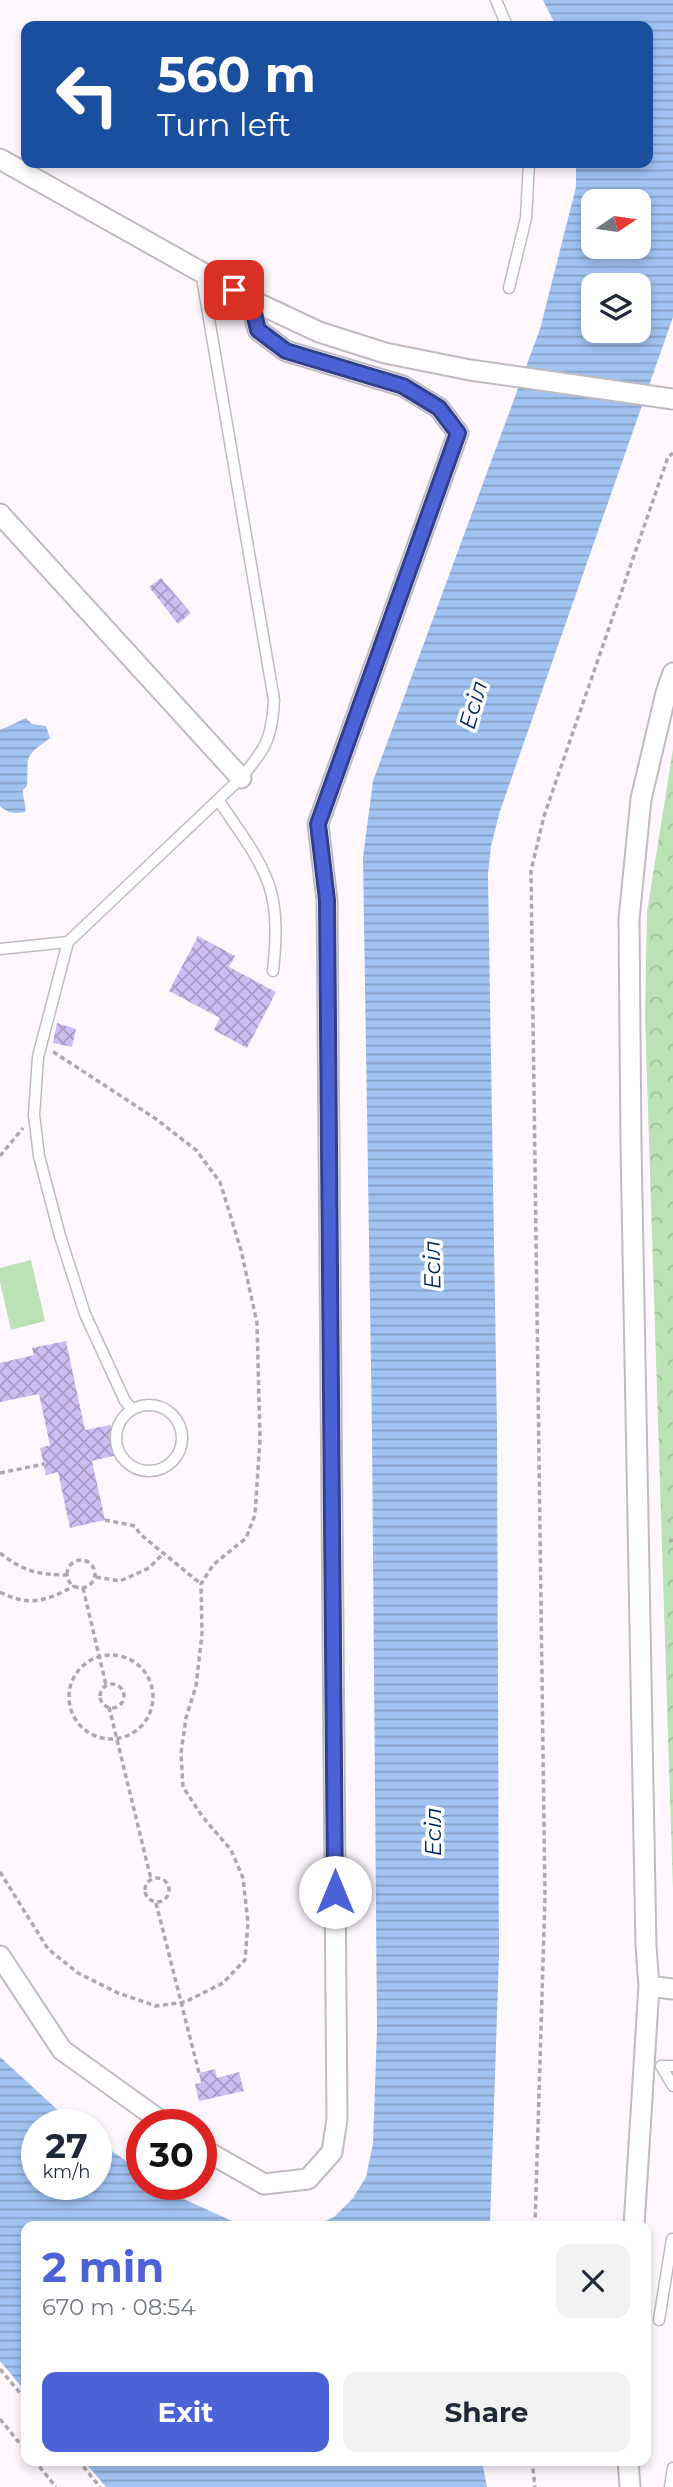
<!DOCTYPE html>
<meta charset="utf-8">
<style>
body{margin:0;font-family:Montserrat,sans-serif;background:#f2f2f3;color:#1f2937;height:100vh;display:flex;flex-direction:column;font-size:26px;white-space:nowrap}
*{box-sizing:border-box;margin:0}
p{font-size:23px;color:#747a83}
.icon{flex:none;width:38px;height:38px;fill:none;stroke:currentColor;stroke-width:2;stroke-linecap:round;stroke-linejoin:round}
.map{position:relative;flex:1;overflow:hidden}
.panel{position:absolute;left:21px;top:2221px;width:630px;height:245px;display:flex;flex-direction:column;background:#fff;border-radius:14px;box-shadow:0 4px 10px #0003}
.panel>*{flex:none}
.top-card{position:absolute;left:21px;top:21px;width:632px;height:147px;border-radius:14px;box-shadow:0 4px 10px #0003;background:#1a4fa0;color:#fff;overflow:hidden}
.needle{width:46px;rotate:77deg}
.controls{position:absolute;left:581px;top:189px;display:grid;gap:14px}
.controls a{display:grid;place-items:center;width:70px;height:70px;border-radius:14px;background:#fff;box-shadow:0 4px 10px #0003;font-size:35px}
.speed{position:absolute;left:21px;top:2109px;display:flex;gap:14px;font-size:35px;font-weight:700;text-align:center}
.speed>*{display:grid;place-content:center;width:91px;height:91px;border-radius:50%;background:#fff;box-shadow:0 4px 10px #0003;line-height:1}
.speed small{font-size:18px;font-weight:400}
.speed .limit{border:10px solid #d22;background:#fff;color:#111}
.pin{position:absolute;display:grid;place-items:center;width:60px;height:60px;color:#fff;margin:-30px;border-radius:14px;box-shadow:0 4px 10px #0006}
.me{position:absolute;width:77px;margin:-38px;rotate:0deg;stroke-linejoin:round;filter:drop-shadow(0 0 5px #0008)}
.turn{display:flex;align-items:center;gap:24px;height:147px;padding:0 21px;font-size:32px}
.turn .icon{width:91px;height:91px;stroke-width:2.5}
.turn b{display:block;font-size:49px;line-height:60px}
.round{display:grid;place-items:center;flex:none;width:74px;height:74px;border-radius:14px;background:#f2f2f3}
.headline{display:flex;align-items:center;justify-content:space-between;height:119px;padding:0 21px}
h1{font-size:42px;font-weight:700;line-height:52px;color:#4c62d7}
.cta{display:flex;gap:14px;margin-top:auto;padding:14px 21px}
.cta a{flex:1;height:80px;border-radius:14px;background:#4c62d7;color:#fff;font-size:28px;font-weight:700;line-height:80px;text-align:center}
.cta a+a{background:#f2f2f3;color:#1f2937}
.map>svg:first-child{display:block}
</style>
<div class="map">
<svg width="673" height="2487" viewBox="0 0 673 2487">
<defs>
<pattern id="park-crowns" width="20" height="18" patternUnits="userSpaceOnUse" patternTransform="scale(1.75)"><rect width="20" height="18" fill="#bbe2b4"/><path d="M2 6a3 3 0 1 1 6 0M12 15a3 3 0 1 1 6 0" fill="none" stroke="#a1c29b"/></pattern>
<pattern id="water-rules" width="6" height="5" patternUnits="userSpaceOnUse" patternTransform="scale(1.75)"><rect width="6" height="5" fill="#a1c3f2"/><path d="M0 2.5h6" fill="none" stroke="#849fc5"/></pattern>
<pattern id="building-cross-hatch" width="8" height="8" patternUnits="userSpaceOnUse" patternTransform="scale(1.75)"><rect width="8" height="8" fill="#cebdf3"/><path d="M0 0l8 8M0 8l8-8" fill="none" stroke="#a89ac6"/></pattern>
</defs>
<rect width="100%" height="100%" fill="#fef8fe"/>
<path fill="url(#park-crowns)" d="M673,749V1890L645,1016L647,912Z"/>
<path fill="#bbe2b4" d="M31,1260L45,1321L11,1330L0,1282V1268Z"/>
<path fill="url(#water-rules)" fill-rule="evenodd" d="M543,0H673V317L500,811L491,846L488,874L497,1426L499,1954L490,2226H315L334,2217L353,2198L366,2177L373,2144L377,2028L372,1433L363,857L373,781L540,329L576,187V163H648V26H556ZM593,201H639V247H593ZM593,285H639V331H593Z
M26,718L32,724L46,726L50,738C22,759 29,754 27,786L23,790C22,799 27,803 25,812C15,814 7,813 0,806V730Z
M0,2057L73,2124H37V2184H96V2140L142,2172V2184H160L177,2196L243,2226H26V2392L0,2361Z
M84,2461H482L487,2487H106Z"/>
<path fill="url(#building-cross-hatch)" d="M161,578L191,613L178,624L149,587Z
M198,936L235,956L229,967L276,992L247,1048L214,1030L220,1018L169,991Z
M57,1023L76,1029L72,1047L53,1043Z
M66,1341L85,1430L110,1425L117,1455L92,1461L105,1520L70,1528L58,1472L46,1475L40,1448L50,1445L39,1394L0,1402V1363L34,1355L32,1348Z
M215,2069L217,2078L239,2072L244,2091L199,2101L195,2084L201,2083L199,2073Z"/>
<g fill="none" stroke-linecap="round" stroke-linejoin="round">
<g stroke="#c0bbc0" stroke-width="13">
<path id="service" d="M496,0L507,26
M509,288L526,218L529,163
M219,801C236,827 258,854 269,885C278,912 276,942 273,971
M68,942L38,1057L34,1115L39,1156L60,1236L85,1314L125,1401L132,1409
M0,949L68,942L241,778C266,748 272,739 274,700L201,272
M116 1438a33 33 0 1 1 66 0a33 33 0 1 1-66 0Z
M673,2066H661L673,2086
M659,2320L672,2239
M670,2487L673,2468"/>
</g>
<g stroke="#c0bbc0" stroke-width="23">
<path id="minor" d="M0,159L251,300L319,332L385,353L470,370L673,399
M0,514L241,778
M673,673L666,693L641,799L629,919L631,1145L646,1946L649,1986L673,1989
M0,1956L62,2050L165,2124
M201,2148L264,2184L308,2179L332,2152L337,2119L327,900L318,824L458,433L439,408L403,386L286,351L258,330L251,300
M634,2226L649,1986
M628,2460L630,2487"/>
</g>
<path stroke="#ada8ad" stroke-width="3.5" stroke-dasharray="5 3.5" stroke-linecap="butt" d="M0,1156L23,1128
M0,1473L44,1464
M105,1520L135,1526L140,1534L201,1584
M669,1541L673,1540
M0,1553C23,1571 38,1575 68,1575
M67 1574a14 14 0 1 1 28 0a14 14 0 1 1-28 0Z
M96,1577L120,1581L149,1568L163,1554
M83,1588L106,1685
M0,1592C28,1607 47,1601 74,1586
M69 1697a42 42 0 1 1 84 0a42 42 0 1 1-84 0Z
M100 1696a12 12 0 1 1 24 0a12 12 0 1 1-24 0Z
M109,1707L151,1879
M0,1872L48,1949L78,1973L118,1993L156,2006L185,2002L223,1983L245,1960L248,1923L243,1878L231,1850L202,1816L183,1787L181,1753L186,1718L196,1686L202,1634L201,1584L213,1565L246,1538L255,1515L260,1439L257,1323L241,1250L220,1182L196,1150L156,1119L52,1051
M145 1890a12 12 0 1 1 24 0a12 12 0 1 1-24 0Z
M156,1903L199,2073
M535,2226L545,1897L531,871L544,816L668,457L673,453
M0,2369L26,2400
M0,2419L26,2451
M34,2460L56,2487
M78,2460L100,2487
M532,2460L535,2487"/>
<use href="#service" stroke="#fff" stroke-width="10"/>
<use href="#minor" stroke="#fff" stroke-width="19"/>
</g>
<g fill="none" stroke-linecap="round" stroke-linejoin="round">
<g stroke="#31408c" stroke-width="18">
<path id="route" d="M234,290L251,300L258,330L286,351L403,386L439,408L458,433L318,824L327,900L335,1892"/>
</g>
<use href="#route" stroke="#4c62d7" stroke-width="12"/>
</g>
<g text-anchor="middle" stroke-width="7" stroke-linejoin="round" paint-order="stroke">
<g font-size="23" font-style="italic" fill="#00295f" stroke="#fff">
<text transform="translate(473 705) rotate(-74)" y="8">Есіл</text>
<text transform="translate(432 1265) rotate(-91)" y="8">Есіл</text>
<text transform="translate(433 1832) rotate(-90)" y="8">Есіл</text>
</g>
</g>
</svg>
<div class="controls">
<a><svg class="needle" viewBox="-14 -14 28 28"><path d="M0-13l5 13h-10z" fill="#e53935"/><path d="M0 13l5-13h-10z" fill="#747a83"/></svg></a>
<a><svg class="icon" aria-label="layers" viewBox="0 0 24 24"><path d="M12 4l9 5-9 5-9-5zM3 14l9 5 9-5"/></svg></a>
</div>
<div class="speed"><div>27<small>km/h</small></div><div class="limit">30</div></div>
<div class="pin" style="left:234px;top:290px;background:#d93025"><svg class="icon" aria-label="arrive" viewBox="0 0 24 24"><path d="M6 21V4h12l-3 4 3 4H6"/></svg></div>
<svg class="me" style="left:335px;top:1892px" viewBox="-20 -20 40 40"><circle r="19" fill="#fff"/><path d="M0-13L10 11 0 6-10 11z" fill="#4c62d7"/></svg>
<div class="top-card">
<div class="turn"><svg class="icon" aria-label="left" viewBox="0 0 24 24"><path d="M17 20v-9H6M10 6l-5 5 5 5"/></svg><div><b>560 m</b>Turn left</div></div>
</div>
<section class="panel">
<div class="headline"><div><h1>2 min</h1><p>670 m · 08:54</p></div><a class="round"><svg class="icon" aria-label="close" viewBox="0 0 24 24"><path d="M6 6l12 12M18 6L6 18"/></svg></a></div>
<div class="cta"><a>Exit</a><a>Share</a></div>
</section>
</div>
